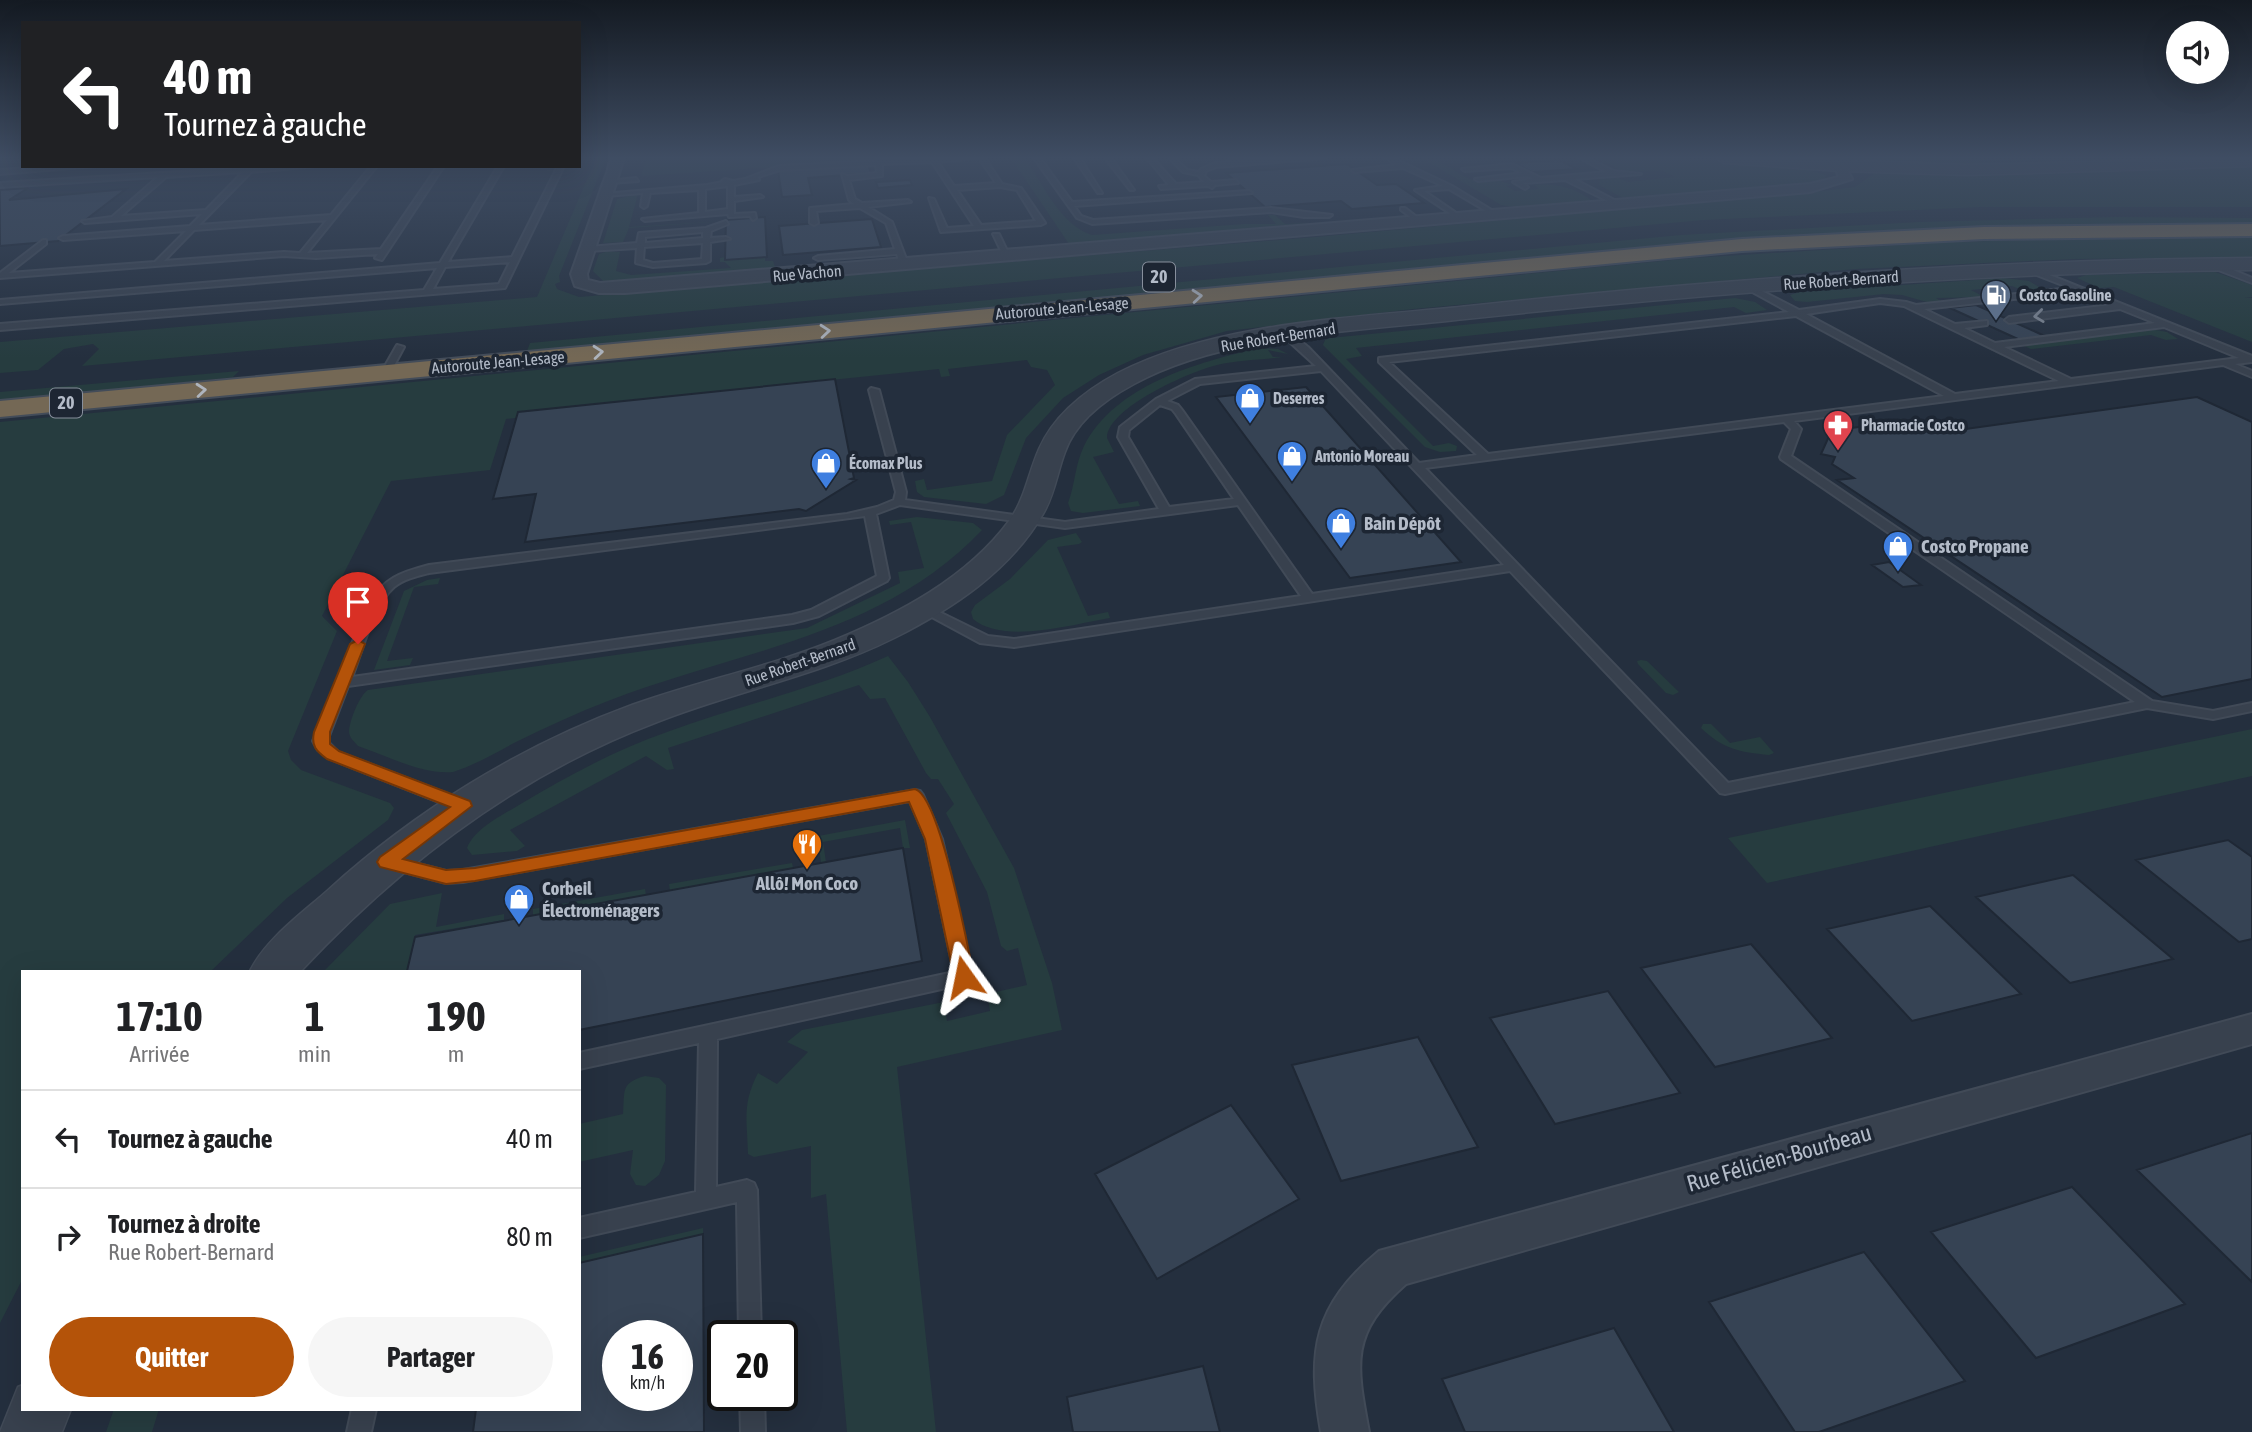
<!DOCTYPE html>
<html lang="fr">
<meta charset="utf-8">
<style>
body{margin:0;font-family:"Asap Condensed",sans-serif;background:#f6f6f6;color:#202124;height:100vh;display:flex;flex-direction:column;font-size:26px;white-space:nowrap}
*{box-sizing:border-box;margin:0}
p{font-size:23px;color:#757577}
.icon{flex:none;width:38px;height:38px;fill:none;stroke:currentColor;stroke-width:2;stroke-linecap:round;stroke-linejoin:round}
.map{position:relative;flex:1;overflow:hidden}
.sheet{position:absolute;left:21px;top:970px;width:560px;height:441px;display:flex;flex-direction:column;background:#fff;border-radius:0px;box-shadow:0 7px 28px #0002}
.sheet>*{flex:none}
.banner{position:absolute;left:21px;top:21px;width:560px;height:147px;border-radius:0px;box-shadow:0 7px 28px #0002;background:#202124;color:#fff;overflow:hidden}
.fabs{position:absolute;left:2166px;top:21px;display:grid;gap:14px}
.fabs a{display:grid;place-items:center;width:63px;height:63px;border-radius:50%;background:#fff;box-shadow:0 7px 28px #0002;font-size:35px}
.speed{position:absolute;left:602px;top:1320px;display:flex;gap:14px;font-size:35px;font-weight:700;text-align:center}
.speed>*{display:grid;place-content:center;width:91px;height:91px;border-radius:50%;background:#fff;box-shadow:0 7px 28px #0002;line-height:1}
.speed small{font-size:18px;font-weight:400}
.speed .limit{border:4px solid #111;border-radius:10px;background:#fff;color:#111}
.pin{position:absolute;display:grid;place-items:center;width:60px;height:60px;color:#fff;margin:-72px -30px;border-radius:50% 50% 50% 0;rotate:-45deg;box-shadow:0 0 7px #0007}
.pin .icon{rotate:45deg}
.me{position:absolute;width:77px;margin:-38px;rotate:348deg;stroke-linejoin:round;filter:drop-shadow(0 0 5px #0008)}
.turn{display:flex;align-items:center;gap:24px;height:147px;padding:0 28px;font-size:32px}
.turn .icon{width:91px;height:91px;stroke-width:2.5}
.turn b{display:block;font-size:49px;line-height:60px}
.eta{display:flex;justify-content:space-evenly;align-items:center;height:119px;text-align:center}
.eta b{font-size:42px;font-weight:700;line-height:49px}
.primary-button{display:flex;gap:14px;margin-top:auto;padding:14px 28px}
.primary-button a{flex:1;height:80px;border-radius:42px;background:#b45309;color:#fff;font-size:28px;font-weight:700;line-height:80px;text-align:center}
.primary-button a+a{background:#f6f6f6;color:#202124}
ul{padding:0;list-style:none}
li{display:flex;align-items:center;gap:21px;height:98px;padding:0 28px;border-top:2px solid #e0e0e0}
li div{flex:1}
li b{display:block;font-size:26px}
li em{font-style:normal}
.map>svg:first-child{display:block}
</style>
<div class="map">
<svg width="2252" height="1432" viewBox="0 0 2252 1432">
<rect width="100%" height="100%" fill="#242f3e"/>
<path fill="#263c3f" d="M596,158H606L559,276L560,282L555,284L557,289L579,297L1327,236L1822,191L1855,187L1875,173L1882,171L2019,174L2252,164V207H1981L1704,220L82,366L99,349L93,344L64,349L38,370L0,373V342L537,297Z
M630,158H910L641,176L646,159L630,160Z
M1011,158H1025C1043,184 1060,225 1092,235L1244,224H1276L1268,215H1275L1285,224L1311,223L1069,244Z
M1422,158C1443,158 1454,174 1473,180C1487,184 1493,176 1511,185L1506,186L1515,191L1539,189L1535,185C1556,183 1576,188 1592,201L1521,208L1501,205Z
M1596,158H1687L1798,167L1826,175L1822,181L1800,185L1634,199L1621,197L1599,185L1600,179L1618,178L1628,182L1675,177L1661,170L1625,172Z
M1760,158H1970L1994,166L1832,162Z
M638,194L629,227L726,221L629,228L623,242L603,243L617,199Z
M2115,217L2252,218V225L1994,227L1695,242L578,348L527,351L530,343L1681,235L1919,222Z
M2155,237H2252V257L2075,259L1856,269L1413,309L1227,331L1143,355L1099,375L1063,398L1026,438L1004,495L986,504L924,497L917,492L915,481L924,479L927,490L992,481L1007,435L1055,385L1047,370L1031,367L1027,360L948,369L950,376L941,377L939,369L518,412L516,418L506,419L490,470L391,481L322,616L337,631L288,751L291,760L301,770L390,803L394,808L388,820L287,898L211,971H23V1278L0,1323V422L1693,258L1949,242Z
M609,251L620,252L616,271L631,275L731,268L725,262H720V258L725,257L726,260L765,257V261H773L775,267L767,271L617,283L603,281L593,271L599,254Z
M2215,272L2252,285V297L2244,298H2252V342L2114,287L2099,288L2077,278L2086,275Z
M2004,278L2029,281L2042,289L2027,292L2012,286L1971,290L1984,297L1936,298L1942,302L1930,303L1902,295L1884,294L1807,302L1795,301L1790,295L1800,292Z
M1735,298L1755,302L1767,310L1746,313L1734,307L1356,348L1362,356L1346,359L1433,446L1449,443L1457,446L1456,451L1440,452L1425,447L1323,345L1325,340L1330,338Z
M2151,329L2167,332L2178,339L2166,340L2151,335L2031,349L2022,345Z
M1259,348L1278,349L1288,354L1268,350L1273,357H1283C1262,360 1238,360 1217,365C1191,371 1107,408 1107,438L1114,452L1093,457L1119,504L1138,501L1140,506L1083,513L1071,511L1068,503C1075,485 1075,464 1084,446C1116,384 1197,363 1259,348Z
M239,371L233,377L256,375L0,401V392Z
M917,517L973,523L982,530C882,636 737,651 608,701C577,713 546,727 516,742C495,753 475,765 453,772C422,775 388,756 358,746C354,741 349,738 349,731C350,720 359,696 368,690L807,628L900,583L898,572L924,568L911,522L890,525L889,521Z
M1076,533L1082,542L1079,544L1057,547L1088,616L1108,612L1110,618C1073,624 1004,645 973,619L971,612L975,605L1010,579L1048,540Z
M440,578L438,584L414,587L387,661L413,658L410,665L374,670L404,591L427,580Z
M888,656L908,682L930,717L1014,868L1052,983L1062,1030L897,1067L936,1432H847L826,1194L811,1198V1146L754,1157L748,1154C747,1119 742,1104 758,1073L777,1084L808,1052L787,1042L802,1030L944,1002L947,1021L990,1011L987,994L1027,985L1018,948L1007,951L1001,946L987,892L946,813L954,804L938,779H931L926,773L885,698L870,699L859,685L668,748L674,769L667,770L646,756L510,830L525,846L517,851L472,855L467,848C475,828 501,816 519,805C566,777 615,750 667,732C740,705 816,689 888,656Z
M1641,660L1647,661L1679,692L1673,695L1666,693L1638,664L1637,661Z
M1703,724H1711L1730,743L1760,737L1774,753L1769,755C1739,752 1723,749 1701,728Z
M2252,729V776L1767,883L1728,838Z
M905,820L910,848H903L900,828L823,842L826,862L821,863L818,836Z
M792,863L793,868L670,891L669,884Z
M645,889L646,895L533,915V909Z
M442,893L436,927L504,914V920L415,935L407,971H324L390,904Z
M645,1076L659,1078L666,1085L665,1161L659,1175L645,1186L636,1185L630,1174L633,1150L579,1162V1124L623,1114C625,1091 620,1083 645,1076Z
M703,1228V1234L579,1263V1257Z
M114,1409H159L152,1432H106Z"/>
<path fill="#364354" stroke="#1f2835" stroke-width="2" fill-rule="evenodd" d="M1559,160L1577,169L1532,172L1515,163Z
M868,164L871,173L808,178L812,195L782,197L778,170Z
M1347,164L1377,185L1396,184L1424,203L1352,209L1341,201L1265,207L1226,173Z
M910,180L912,185L878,188L876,182Z
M28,188L9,200L126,189L58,241L0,246V190Z
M765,217L767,257L725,260L726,220Z
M872,219L881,247L783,255L779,226Z
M1976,305L2036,332L2047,337L2020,340L1950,308Z
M835,379L854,478L851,479L856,480L806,511L799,509L525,542L536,494L493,499L518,412Z
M1306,387L1461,562L1350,578L1216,397Z
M2197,397L2252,422V679L2162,697L1837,480L1854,478L1832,464L1835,457L1821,454L1830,434L1840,436L1843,429L1914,420L1937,433Z
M1889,562L1921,585L1903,587L1872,565Z
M2228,840L2252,857V939L2239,942L2136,860Z
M903,848L922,961L579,1030V971H407L415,937Z
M2073,875L2173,959L2070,983L1976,897Z
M1930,906L2021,994L1912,1021L1827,929Z
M1751,944L1832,1038L1715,1067L1641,968Z
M1608,991L1680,1093L1555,1124L1490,1018Z
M1418,1037L1478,1147L1341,1181L1292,1065Z
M1231,1105L1299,1199L1157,1279L1095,1174Z
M2252,1133V1282L2137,1170Z
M2072,1187L2185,1304L2036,1358L1931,1232Z
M703,1234L704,1432H473L476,1409H579V1263ZM618,1335H677V1395H618Z
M1864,1252L1965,1381L1819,1432H1795L1709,1302Z
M1614,1328L1674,1432H1465L1442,1379Z
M1203,1366L1220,1432H1073L1067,1397Z"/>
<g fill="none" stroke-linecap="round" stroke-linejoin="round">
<g stroke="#414a57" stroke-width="4">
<path id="service" d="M946,158H975L938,162L954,186L996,183L979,158H985L1002,184L1021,188L1045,223L1041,225L941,232L929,198L934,199L947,228L974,226L932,162L882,164V176L849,180L855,199L862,203L908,200L911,202L868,207L892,222L908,264L904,266L900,264L897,254L818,260L814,258L818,256L895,249L886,223L860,208L816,211L818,223L814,225L810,223V208L854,204L849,200L842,174L847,176L877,173L876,165L780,170L758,177L759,180L734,185V197L760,195L763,197L734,201V214L755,213L756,218L753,220L750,216L729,217L728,214L645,221L642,219L699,213V190L650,193L647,206L644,208L641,206L643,193L606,196L603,194L707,185L723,182L722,181L725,179L733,181L745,179L779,166L876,161L879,159ZM728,186V209L705,212V189ZM1000,187L1017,190L1036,221L981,225L957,190Z
M1034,158H1040L1072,202L1249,191L1252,193L1074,206L1081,216L1093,220L1271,208L1332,215L1329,217H1304L1271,212L1092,224L1077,218Z
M1074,158H1080L1102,193H1098Z
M1105,158H1111L1134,190H1130Z
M1147,158H1153L1176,184L1204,182L1198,175L1183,172L1169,158H1175L1187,170L1199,172L1201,169L1215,163L1232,162L1229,158H1235L1239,161L1280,158H1326L1216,167L1206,171L1204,176L1211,182L1236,180L1238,183L1215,185L1212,188L1208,186L1161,189L1159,186L1169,185Z
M1386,158H1393L1452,186L1498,214L1493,215L1449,189L1424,191L1462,217L1457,218L1415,190L1443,186L1403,168L1355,172L1352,170L1397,165Z
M1580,158H1587L1614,171L1641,174L1574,179L1620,203L1618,206L1565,180L1523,183L1528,187L1525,189L1513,182L1533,179L1528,176L1478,181L1475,179L1522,173L1511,168L1465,171L1462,169L1512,164L1541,178L1606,172Z
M60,166H96L0,174V170Z
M278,166H316L251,172L199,225L331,215L371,166H377L307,253L381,249L438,166H444L382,260L375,258L378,254L316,258L284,256L0,278V273L43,240H46V244L9,273L155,262L186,231L63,240L59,238L63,236L190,226L202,214L85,223L82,221L112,217L158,177L0,187V183ZM243,172L206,210L121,216L166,177ZM327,220L300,253L284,252L164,261L194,230Z
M498,166H504L448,262L512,257L558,166H564L505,288L0,330V324L424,290L437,268L0,304V300L440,263ZM510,262L499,284L433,289L445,267Z
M636,178L638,181L610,183L607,181Z
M1401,208H1405L1422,221L1417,222L1401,210Z
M726,221L728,224L711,231L710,238L726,237L730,239L710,242V261L706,263L653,267L636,263L637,248L588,251L584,249L588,247L637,243L639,233L706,228ZM703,232V238L645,243V237ZM703,243L702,259L653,263L643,260L644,247Z
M993,234H999L1010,257H1004Z
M2208,262H2214L2252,278V283L2208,266Z
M2027,266L2252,356V362L2235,364L2252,371V377L2223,365L1794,421L1801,429L1791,456L2152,701L2213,711L2252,703V711L2213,719L2147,708L1725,794L1720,793L1510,571L1014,647L980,643L917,609L919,606H927L988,636L1014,639L1301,596L1238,505L1065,528L900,505L876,514L889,578L887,581L819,616L793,623L348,686L327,741L338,752L469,802L472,806L469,810H459L328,758L318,750L313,741L368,604C385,578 399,573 429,565L847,514L877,507L894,500L896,492L869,390L871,388L879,390L906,492L905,500L1065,522L1159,509L1118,437L1120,427L1156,399L1195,379L1316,366L1282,335V331H1288L1308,347L1419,463L1477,455L1379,362V358L1789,312L1747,289V285H1750L1799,310L1880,299L1906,302L1916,305L2070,288L2024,270L2023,268ZM2078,292L2111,305L2009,317L2005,320L2009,323L2120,309L2155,323L1995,343L1964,328L1987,325V321L1955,324L1924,309ZM1880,303L1904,306L2059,381L1955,394L1806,314ZM1796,316L1944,396L1488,454L1389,362ZM2164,327L2239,358L2071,379L2004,347ZM1321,371L1504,565L1312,594L1182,410L1178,405L1167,401L1200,384ZM1160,405L1172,409L1176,414L1234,499L1169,507L1128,437L1129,430ZM1784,422L1791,429L1780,457L1781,459L2135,702L1728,783L1425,468ZM865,516L877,576L811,610L792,615L352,677C362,652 373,605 394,587C404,579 417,576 429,573Z
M397,345L404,347L389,375H383L381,373Z
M915,790L920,791L923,795L942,839L973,977L970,982L964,984L717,1039L716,1187L747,1180L754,1183L757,1190L761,1335H739L737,1202L579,1238V1218L696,1192L699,1043L579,1069V1053L954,972L926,839L910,801L463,882L446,883L385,867L383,863L385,859L391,857L446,871L463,870Z
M740,1395H764L765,1432H741Z
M352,1409H376L371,1432H347Z"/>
</g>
<g stroke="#414a57" stroke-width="4">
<path id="minor" d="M612,158H624L587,274L588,280L600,283L1810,184L1839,177L1834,166L1840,162L1844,163L1852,179L1810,192L625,293H599L575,286L571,274Z
M2252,1014V1044L1406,1284C1350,1333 1356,1363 1369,1432H1321C1307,1351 1313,1306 1379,1251Z"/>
</g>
<g stroke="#414a57" stroke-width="3">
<path id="tertiary" d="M1716,158H1787L1967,165L2252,158V166L1967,175L1840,171L1724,163Z
M2252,258V270C1989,272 1727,291 1465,319C1362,331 1225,334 1134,384C1106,399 1076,421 1065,452C1057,473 1055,494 1043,514C1010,571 952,609 894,638C818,676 735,691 657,722C519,774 401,864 301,971H250C266,939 301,914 327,891C415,811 520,746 632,705C699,681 769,667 835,640C898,614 967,578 1009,521C1025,499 1028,474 1039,449C1054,415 1086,390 1118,373C1219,321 1357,318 1469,306C1729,278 1990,260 2252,258Z
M23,1385V1409H71L62,1432H0L18,1387Z"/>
</g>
<g stroke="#434c59" stroke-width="4">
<path id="motorway" d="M2252,224V236L1984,239L1742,251L0,417V401L1742,239L1984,227Z"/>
</g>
<use href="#service" fill="#38414e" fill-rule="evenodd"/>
<use href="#minor" fill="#38414e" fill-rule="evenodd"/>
<use href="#tertiary" fill="#38414e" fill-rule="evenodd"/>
<use href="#motorway" fill="#746855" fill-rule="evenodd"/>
</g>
<defs><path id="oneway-chevron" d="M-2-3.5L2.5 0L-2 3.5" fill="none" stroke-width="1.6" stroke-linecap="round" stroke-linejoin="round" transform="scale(1.75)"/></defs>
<g stroke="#aeb4bd">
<use href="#oneway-chevron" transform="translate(1197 296) rotate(-5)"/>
<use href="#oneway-chevron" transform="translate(825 331) rotate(-5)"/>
<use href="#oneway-chevron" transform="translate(598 352) rotate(-5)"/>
<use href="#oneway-chevron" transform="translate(201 390) rotate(-5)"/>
</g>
<use stroke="#7c8592" href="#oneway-chevron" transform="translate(2039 316) rotate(173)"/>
<linearGradient id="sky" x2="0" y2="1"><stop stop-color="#141a22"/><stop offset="0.44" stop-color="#3f4d63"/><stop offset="1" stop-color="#3f4d63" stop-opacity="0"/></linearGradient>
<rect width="2252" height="358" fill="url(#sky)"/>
<path fill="#b45309" stroke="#753606" stroke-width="2" d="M358,640L365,644L330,732V744L339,751L470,801L472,806L403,859L446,870L475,868L915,789C940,796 968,948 974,977L971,983L964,985L957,983L954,977L925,839L909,802L475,881L446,884L380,867L377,862L380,857L450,807L327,759C316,751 311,746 314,732L350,644Z"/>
<defs>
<g id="fuel-pin" transform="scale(1.575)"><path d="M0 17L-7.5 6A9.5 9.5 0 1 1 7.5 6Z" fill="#5c6f8a" stroke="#1d2633"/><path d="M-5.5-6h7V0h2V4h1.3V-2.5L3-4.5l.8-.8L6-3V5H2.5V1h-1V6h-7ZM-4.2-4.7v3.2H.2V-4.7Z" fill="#fff"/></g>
<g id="shop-pin" transform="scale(1.575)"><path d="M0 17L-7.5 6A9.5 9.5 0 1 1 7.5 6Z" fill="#3f7fe0" stroke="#1d2633"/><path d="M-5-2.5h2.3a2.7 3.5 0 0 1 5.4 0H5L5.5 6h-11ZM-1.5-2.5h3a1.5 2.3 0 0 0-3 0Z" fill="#fff"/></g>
<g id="pharmacy-pin" transform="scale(1.575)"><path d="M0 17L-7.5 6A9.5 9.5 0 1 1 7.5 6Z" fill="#e0444e" stroke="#1d2633"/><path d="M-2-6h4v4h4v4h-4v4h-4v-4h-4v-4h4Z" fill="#fff"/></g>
<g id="restaurant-pin" transform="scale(1.575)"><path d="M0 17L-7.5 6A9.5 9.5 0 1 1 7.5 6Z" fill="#e8710a" stroke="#1d2633"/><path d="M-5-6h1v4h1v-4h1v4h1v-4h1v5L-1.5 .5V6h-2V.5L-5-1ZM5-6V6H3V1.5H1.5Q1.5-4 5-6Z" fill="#fff"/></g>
</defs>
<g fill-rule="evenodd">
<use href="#fuel-pin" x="1996" y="295"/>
<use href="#shop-pin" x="1250" y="398"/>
<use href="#pharmacy-pin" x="1838" y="425"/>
<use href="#shop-pin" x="1292" y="456"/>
<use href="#shop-pin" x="826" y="463"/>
<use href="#shop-pin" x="1341" y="523"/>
<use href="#shop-pin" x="1898" y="546"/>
<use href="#restaurant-pin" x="807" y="844"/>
<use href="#shop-pin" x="519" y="899"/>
</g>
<g text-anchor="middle" stroke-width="7" stroke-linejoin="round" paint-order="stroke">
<g font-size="16" fill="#b4bcc9" stroke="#1d2633">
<text transform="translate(807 273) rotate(-5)" y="6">Rue Vachon</text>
<text transform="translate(1841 280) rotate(-4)" y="6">Rue Robert-Bernard</text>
<text transform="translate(1062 308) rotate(-5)" y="6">Autoroute Jean-Lesage</text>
<text transform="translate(1278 337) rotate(-9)" y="6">Rue Robert-Bernard</text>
<text transform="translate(498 362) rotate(-5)" y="6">Autoroute Jean-Lesage</text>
<text transform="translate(800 662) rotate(-19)" y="6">Rue Robert-Bernard</text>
</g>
<g font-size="16" font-weight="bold" fill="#b4bcc9" stroke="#1d2633" text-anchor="start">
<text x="2019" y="301">Costco Gasoline</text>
<text x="1273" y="404">Deserres</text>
<text x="1861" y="431">Pharmacie Costco</text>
<text x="1315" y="462">Antonio Moreau</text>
<text x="849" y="469">Écomax Plus</text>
</g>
<g fill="#1d2633" stroke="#878f9c" stroke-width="2">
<rect x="1143" y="262.5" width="32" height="29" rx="5"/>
<rect x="50" y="388.5" width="32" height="29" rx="5"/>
</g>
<g font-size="18" font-weight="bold" fill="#b4bcc9">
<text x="1159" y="283">20</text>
<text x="66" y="409">20</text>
</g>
<g font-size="19" font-weight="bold" fill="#b4bcc9" stroke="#1d2633" text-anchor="start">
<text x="1364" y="530">Bain Dépôt</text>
<text x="1921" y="553">Costco Propane</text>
<text x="807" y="890" text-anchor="middle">Allô! Mon Coco</text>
<text x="542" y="895">Corbeil<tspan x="542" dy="22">Électroménagers</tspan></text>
</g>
<g font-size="23" fill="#b4bcc9" stroke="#1d2633">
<text transform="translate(1779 1158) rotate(-16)" y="8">Rue Félicien-Bourbeau</text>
</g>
</g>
</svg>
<div class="fabs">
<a><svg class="icon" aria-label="sound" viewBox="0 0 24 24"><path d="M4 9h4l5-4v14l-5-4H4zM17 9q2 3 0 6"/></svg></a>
</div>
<div class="speed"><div>16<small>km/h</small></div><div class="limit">20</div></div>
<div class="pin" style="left:358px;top:644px;background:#d93025"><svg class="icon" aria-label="arrive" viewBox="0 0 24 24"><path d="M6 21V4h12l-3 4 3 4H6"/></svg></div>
<svg class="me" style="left:964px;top:977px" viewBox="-20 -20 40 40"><path d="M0-17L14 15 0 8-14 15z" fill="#b45309" stroke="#fff" stroke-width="4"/></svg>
<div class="banner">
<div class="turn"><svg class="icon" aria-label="left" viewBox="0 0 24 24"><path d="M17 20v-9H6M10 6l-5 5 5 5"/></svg><div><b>40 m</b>Tournez à gauche</div></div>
</div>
<section class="sheet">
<div class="eta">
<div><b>17:10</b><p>Arrivée</p></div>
<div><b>1</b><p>min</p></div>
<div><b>190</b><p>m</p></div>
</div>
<ul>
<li><svg class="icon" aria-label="left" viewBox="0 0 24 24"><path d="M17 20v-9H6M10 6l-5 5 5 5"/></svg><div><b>Tournez à gauche</b></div><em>40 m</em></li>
<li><svg class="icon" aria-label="right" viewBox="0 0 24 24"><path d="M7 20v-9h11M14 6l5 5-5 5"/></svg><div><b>Tournez à droite</b><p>Rue Robert-Bernard</p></div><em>80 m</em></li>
</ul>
<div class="primary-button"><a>Quitter</a><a>Partager</a></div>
</section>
</div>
